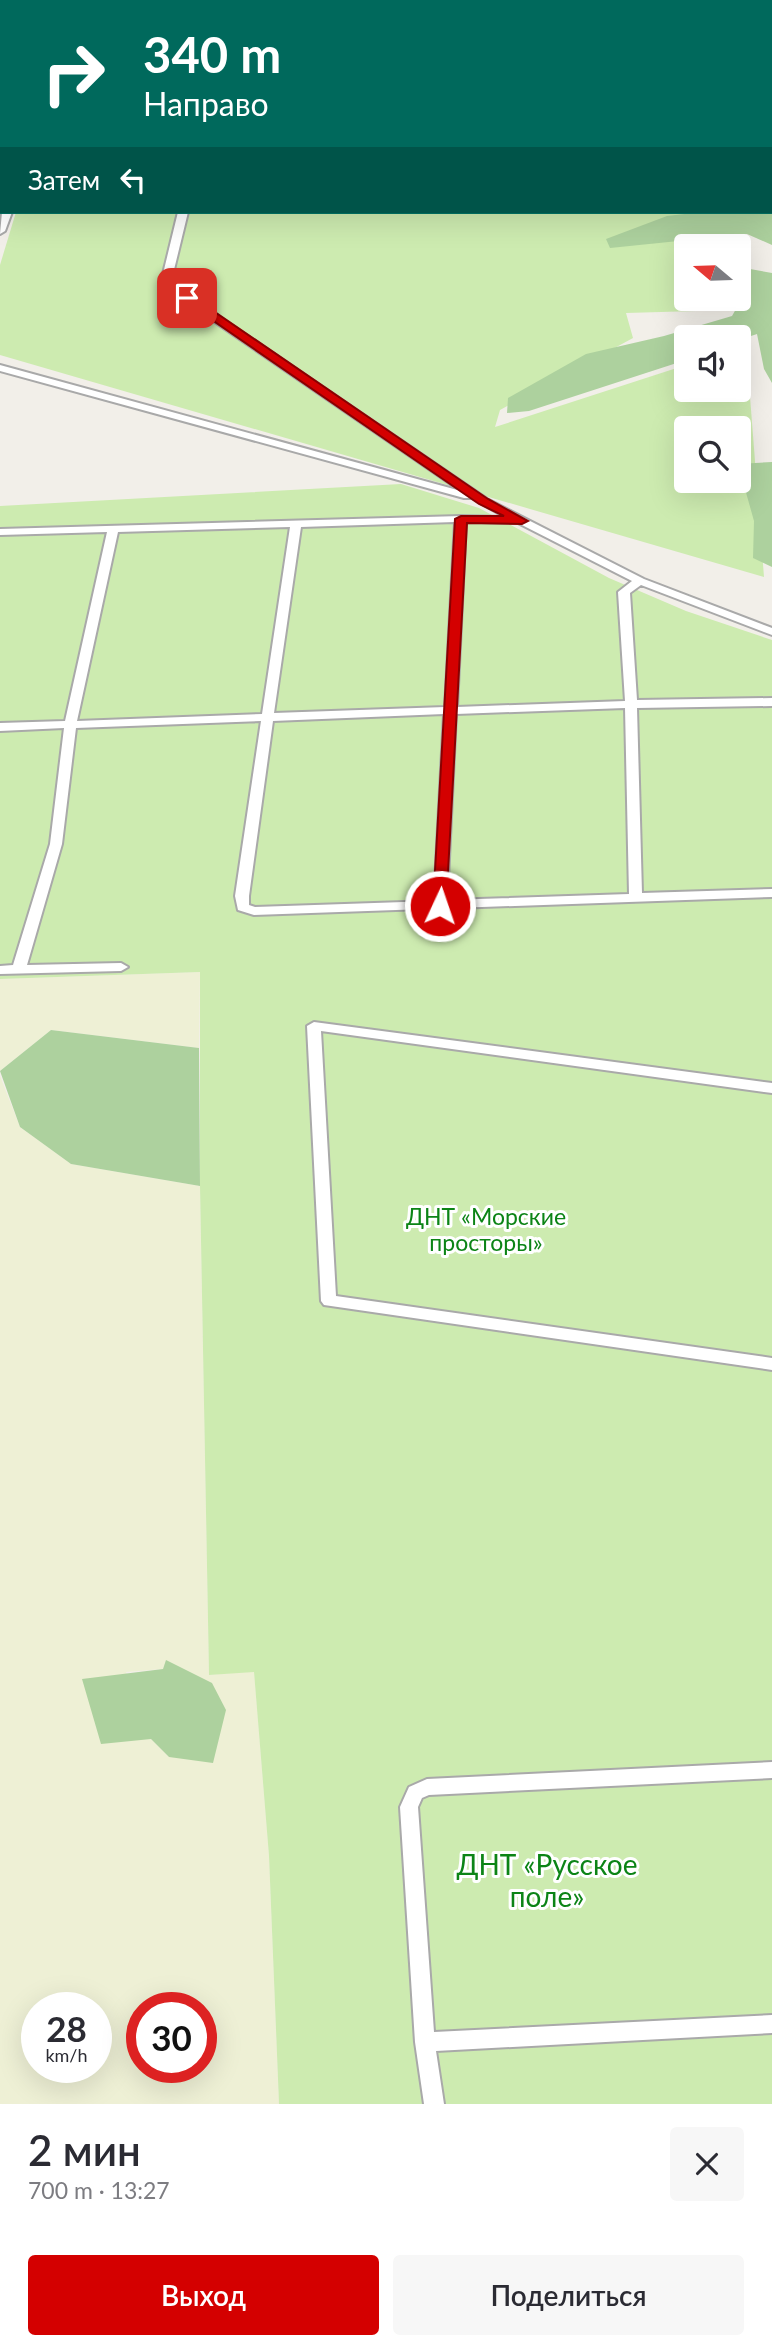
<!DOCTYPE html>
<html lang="ru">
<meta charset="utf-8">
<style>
body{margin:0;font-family:Lato,sans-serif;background:#f7f7f7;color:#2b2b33;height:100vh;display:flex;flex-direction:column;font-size:26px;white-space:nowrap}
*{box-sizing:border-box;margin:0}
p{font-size:23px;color:#7c7c81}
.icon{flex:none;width:38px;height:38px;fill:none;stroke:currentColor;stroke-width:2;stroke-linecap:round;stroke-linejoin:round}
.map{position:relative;height:2104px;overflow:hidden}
.side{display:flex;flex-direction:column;background:#fff;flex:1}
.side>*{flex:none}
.hud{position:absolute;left:0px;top:0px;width:774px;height:214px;box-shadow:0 7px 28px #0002;background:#00695c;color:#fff;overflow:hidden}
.needle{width:46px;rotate:289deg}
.buttons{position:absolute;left:674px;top:234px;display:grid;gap:14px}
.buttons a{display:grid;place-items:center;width:77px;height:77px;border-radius:7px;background:#fff;box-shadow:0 7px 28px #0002;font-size:35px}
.speed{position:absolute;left:21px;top:1992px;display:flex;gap:14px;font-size:35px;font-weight:700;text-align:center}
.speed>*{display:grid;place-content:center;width:91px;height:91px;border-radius:50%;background:#fff;box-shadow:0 7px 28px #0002;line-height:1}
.speed small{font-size:18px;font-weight:400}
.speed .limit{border:10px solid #d22;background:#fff;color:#111}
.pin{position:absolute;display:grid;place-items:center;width:60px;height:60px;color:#fff;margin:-30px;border-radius:14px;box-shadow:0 4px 10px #0006}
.me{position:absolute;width:77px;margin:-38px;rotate:3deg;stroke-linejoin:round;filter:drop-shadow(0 0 5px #0008)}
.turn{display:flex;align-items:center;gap:24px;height:147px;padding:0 28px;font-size:32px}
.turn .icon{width:91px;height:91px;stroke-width:2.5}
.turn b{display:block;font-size:49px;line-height:60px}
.then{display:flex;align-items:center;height:66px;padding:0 28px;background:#0003;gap:14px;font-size:26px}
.round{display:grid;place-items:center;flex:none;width:74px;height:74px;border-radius:7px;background:#f7f7f7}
.summary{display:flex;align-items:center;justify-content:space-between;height:119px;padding:0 28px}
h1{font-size:42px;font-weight:600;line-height:52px}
.button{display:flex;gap:14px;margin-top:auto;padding:14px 28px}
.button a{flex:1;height:80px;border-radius:7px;background:#d40000;color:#fff;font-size:28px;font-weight:600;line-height:80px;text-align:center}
.button a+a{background:#f7f7f7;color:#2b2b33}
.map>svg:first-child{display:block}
</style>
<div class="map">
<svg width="772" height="2104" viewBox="0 0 772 2104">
<rect width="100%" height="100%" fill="#f2efe9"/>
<path fill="#eef0d5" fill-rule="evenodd" d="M200,972L199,1048L51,1030L0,1071V979Z
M0,1076L20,1127L71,1164L200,1186L209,1675L254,1671L269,1856L279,2104H0ZM167,1660L169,1757L151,1739L126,1672L163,1669ZM37,2007H96V2067H37ZM142,2007H201V2067H142Z"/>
<path fill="#cdebb0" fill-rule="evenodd" d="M0,0H621V2H2V71Z
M16,212H725L733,247H686V299H694L696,311L626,313L633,338L500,410L495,427L686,365V390H738L739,348L746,345L764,577L0,355V265ZM686,429H738V481H686Z
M401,484L479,508L609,578L686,611L772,640V2104H279L269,1856L254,1672L209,1675L200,1186V972L0,979V506Z"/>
<path fill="#add19e" d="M772,177V245L747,234L610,248L606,239L667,216L702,212H772Z
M739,267L772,273V383L764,369L757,334L739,340L686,338V360L529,411L507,413L508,398L586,354L664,336L732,316L740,302L735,299H738Z
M772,462V567L753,558L754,521L738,464Z
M51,1030L199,1048L200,1186L71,1164L20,1127L0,1071Z
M166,1660L212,1683L226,1710L213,1763L169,1757L151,1739L101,1744L82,1679L163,1669Z"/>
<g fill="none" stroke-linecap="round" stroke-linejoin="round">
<g stroke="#a9a9a9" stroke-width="4">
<path id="minor" d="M85,0H93L84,2Z
M231,0H239L230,2Z
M0,34H2L0,42Z
M2,212H12L5,231L0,234Z
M178,212H188L172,278L173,285L487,499L644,579L772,628V635L641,585L630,593L637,700L772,698V706L637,708L642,893L772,889V897L254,915L238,910L235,896L261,721L76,728L62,844L27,965L121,963L128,967L121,971L0,974V966L13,965L50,844L64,728L0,731V723L65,721L107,532L0,535V529L461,516L505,517L472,498H464L0,371V365L461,491L165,288L162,278ZM455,522L445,707L274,713L301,527ZM466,522L518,523L632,581L618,592L625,701L457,707ZM290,527L262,714L77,721L118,532ZM625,708L629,894L447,900L456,714ZM444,714L434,901L255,907L249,905V896L273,721Z
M314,1022L772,1083V1093L321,1031L336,1296L772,1358V1370L324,1305L321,1301L307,1026Z
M772,1762V1778L429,1795L422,1798L418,1807L434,2032L772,2015V2033L436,2051L444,2104H424L415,2042L400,1807L409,1787L427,1779Z"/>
</g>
<use href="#minor" fill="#fff" fill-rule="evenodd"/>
</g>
<path fill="#d40000" stroke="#8a0000" stroke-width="2" d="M183,295H190L488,499L528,521L522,524L467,523L446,909L440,910L433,906L455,519L461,516H504L479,504L183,300Z"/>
<g text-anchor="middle" stroke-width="6" stroke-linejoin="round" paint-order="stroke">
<g font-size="23" fill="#0c8416" stroke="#fff">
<text x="486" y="1225">ДНТ «Морские<tspan x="486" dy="26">просторы»</tspan></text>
</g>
<g font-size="28" fill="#0c8416" stroke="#fff">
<text x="547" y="1875">ДНТ «Русское<tspan x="547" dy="32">поле»</tspan></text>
</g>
</g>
</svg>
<div class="buttons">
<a><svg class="needle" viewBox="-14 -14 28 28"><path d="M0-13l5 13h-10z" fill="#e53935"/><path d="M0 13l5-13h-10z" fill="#7c7c81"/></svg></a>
<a><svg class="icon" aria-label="sound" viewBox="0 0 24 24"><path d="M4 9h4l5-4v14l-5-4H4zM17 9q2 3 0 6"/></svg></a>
<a><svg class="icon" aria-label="search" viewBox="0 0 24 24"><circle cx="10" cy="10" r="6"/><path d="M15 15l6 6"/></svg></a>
</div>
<div class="speed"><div>28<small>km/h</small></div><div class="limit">30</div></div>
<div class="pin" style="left:187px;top:298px;background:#d93025"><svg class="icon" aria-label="arrive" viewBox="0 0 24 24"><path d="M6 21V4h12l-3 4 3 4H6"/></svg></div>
<svg class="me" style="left:440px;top:906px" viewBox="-20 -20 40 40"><circle r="17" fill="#d40000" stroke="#fff" stroke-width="3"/><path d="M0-11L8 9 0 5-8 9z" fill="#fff"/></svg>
<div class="hud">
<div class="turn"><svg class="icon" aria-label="right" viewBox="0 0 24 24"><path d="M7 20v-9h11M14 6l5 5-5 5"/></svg><div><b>340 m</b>Направо</div></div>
<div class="then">Затем<svg class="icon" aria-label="left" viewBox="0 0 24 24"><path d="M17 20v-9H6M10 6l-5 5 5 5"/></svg></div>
</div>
</div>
<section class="side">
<div class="summary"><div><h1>2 мин</h1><p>700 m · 13:27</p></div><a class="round"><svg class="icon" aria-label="close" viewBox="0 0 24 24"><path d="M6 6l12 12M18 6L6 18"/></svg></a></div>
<div class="button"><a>Выход</a><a>Поделиться</a></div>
</section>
